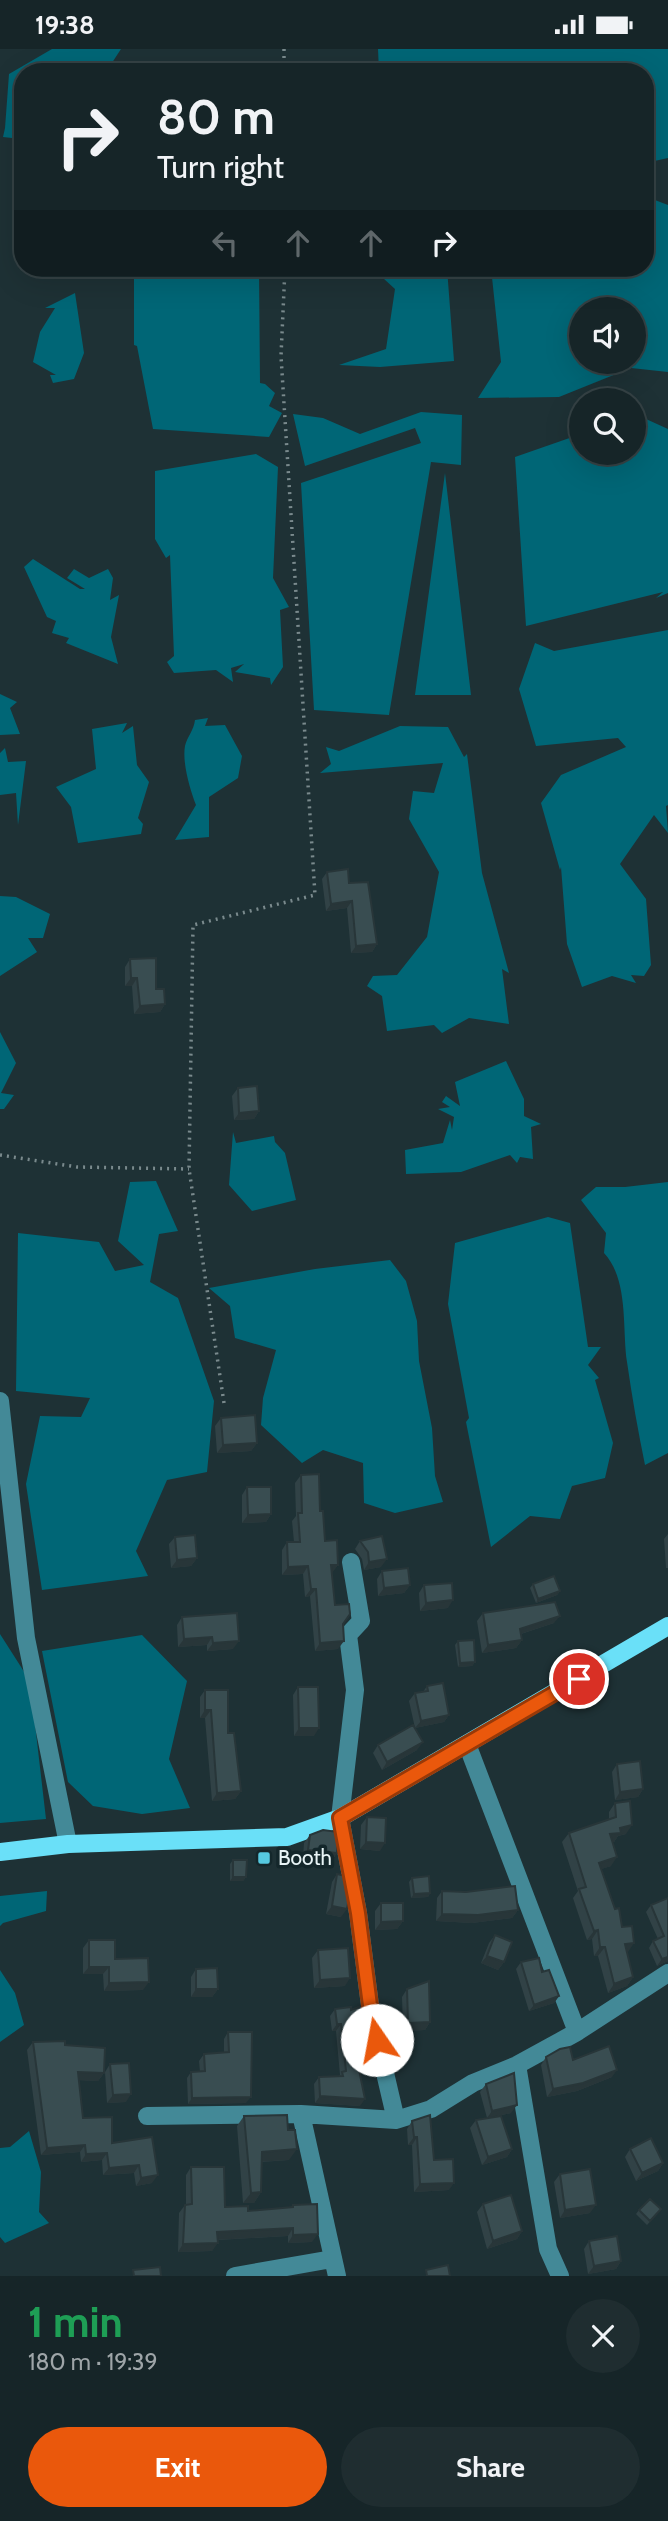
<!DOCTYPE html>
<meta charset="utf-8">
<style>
body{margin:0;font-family:Cabin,sans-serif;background:#1f2d30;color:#f1f3f6;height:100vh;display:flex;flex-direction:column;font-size:26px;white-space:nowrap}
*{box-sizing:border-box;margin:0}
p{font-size:23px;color:#9ea5a8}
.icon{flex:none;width:38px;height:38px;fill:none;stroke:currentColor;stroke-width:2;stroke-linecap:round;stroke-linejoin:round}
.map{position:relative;height:2227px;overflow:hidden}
.side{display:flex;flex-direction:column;background:#162528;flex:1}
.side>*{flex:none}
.banner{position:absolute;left:14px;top:14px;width:640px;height:214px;border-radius:28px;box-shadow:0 7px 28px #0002,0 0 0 2px #354245;background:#162528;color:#f1f3f6;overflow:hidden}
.tools{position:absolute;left:569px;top:248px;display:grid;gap:14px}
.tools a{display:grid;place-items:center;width:77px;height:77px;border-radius:50%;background:#162528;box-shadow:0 7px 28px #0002,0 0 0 2px #354245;font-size:35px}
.pin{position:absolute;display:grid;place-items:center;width:60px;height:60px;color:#fff;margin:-30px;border:4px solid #fff;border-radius:50%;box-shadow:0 2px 7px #0007}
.me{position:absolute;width:77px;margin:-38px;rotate:348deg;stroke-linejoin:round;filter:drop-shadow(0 0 5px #0008)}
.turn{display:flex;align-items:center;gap:24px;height:147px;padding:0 28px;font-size:32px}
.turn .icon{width:91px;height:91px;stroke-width:2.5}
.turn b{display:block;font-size:49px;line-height:60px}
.lanes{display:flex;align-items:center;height:66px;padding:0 28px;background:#0003;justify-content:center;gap:35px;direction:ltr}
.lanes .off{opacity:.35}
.round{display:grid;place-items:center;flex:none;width:74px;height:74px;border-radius:37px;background:#1f2d30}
.summary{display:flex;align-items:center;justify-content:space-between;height:119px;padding:0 28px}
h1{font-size:42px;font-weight:700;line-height:52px;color:#1e9e55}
.button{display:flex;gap:14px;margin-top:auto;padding:14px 28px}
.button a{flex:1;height:80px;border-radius:42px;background:#ea580c;color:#fff;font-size:28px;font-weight:700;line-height:80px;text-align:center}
.button a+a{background:#1f2d30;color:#f1f3f6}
.status{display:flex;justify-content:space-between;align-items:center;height:49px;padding:0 35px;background:#162528;direction:ltr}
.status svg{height:19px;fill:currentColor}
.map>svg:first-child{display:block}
</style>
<div class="status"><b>19:38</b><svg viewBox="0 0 49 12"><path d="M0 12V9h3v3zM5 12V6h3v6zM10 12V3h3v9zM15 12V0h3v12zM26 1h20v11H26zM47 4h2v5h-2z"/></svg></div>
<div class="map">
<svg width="668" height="2227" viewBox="0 0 668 2227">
<rect width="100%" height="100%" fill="#1e3135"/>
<path fill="#006676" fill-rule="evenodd" d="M52,0H121L106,23H23V98H16L21,90L3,88L5,79L9,25Z
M378,0H668V109L650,113L647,148L668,156V323L631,319L559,348L478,349L501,313L491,219H646V23H379ZM581,261H634V313H581Z
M134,219H259L260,334L265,335L275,344L269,357L282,364L269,388L153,380L137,297L134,296Z
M372,219H447L454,312L380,318L339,316L386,300L395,240Z
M75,244L84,304L74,330L53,334L50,326H56L33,313L40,283L55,259H45Z
M421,363L462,366L461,416L431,413L389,666L314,661L301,434L421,394L415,379L305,417L293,365L323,369L360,385Z
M635,365L668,380V544L656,549L663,543L526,577L515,408L581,385V404H634Z
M256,405L278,418L273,529L289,558L280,561L283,618L271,636L270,629L235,623L244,615L231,619L233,633L216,621L174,624L167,613L174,607L170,506L166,509L155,490V422Z
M445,424L471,646H415Z
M33,510L80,540H85L67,529L74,520L89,529L108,520L113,529L110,551L119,546L111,588L118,615L66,594L69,589L52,584L56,572L47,568L24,518Z
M668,581V756L666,757L668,784L654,766L620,815L646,850L651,916L644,927L631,926L636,934L612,927L582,938L567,895L561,818L560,821L541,754L561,726L626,698L618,689L536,697L519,640L535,594L554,602Z
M0,645L17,653L10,659L20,685L0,686Z
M208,669L205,677L225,676L242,707L238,729L209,748V788L175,791L196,756C190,741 182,713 185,697C187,688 194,681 195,671Z
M127,674L122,684L133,677L137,716L149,733L138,769L143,775L141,785L78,794L71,758L56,738L96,720L92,680Z
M400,677L448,678L464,708L467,705L482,824L509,924L502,920L509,975L469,969L442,984L434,976L387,982L382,947L367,937L373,927L397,926L427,888L439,823L409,770L413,742L434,744L443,714L320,724L331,715L326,698L339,702Z
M5,699L8,713L26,712L18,776L16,744L0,746V704Z
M0,847L16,848L50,865L43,889H28L37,903L0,927Z
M0,983L16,1014L1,1044L14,1046L4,1060H0Z
M506,1012L524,1050V1067L541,1075L531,1078L533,1110L520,1108L517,1114L510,1106L461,1123L406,1125L405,1101L443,1094L450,1071L452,1081L454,1068L438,1060L450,1058L442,1053L446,1047L460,1057L455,1033Z
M233,1083L236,1094L274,1087L275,1093L285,1104L296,1151L252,1162L229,1136Z
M156,1132L178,1182L159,1185L150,1233L178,1249L214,1352L207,1423L167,1431L136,1502L148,1527L42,1541L26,1435L40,1367L81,1368L90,1349L16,1342L18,1184L99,1193L115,1222L144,1216L118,1192L130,1133Z
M668,1133V1404L645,1416C638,1382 632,1348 627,1313C622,1279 629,1231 604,1204L606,1184L581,1151L596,1138H625Z
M548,1168L570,1174L588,1298H601L588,1316L599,1329L595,1331L613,1394L605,1429L572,1437L560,1470L530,1467L491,1498L466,1373L469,1369L448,1255L455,1194Z
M390,1211L406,1232L417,1272L419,1312L432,1379L435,1427L443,1453L395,1464L364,1454L363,1414L323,1401L302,1414L261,1376L263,1349L276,1301L235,1289L230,1257L209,1239L315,1220Z
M0,1585L30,1632L46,1770L0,1774Z
M142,1586L187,1632L169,1710L190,1759L142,1765L93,1757L68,1733L42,1602Z
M47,1842L46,1862L3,1874L0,1877V1847Z
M0,1921L15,1944L24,1976L0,1993Z
M29,2082L41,2123L39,2163L49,2174L5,2194L0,2188V2099L10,2098Z"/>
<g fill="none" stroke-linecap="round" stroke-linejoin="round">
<path stroke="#7a8a8d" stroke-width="3.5" stroke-dasharray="2 5" stroke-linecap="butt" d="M284,0V23
M0,1106L77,1118L189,1120
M224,1354L189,1120L193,876L315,846L281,307L285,219"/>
<path stroke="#438997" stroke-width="18" d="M0,1352L26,1589L68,1795
M351,1513L361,1572L348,1586L355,1641L340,1769L358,1864L371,1964L396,2071
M467,1695L577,1983
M517,2016L548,2200L560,2227
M147,2067L301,2065
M235,2227L332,2210
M337,2227L301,2065L396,2071L431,2060L473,2034L517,2016L577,1983L668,1924"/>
<path stroke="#6ae0f8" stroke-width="18" d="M0,1803L68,1795L287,1788L340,1769L668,1577"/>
</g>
<path fill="#314246" d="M327,823L349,834L377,895L372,903L351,904L347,859L326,862L322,830Z
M130,910L156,940L165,955L160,963L134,965L132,937H125V918Z
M238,1039L259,1062L254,1070L234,1071L232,1047Z
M221,1369L257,1394L251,1402L217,1404L215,1377Z
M301,1426L320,1462L325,1492L338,1516L331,1524L335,1556L343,1576L338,1600L315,1602L310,1547L305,1548L303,1525L282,1526V1501L287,1493H294L292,1472L296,1467L295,1434Z
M247,1438L271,1465L266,1473L242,1474V1446Z
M668,1485V1519H666L664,1490Z
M175,1488L197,1509L191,1517L171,1519L169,1495Z
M360,1492L381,1518L364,1521L362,1510L355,1500Z
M382,1522L410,1536L404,1544L378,1547L377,1530Z
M533,1535L560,1542L557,1546L536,1554L530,1539Z
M424,1536L448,1559L420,1562L419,1544Z
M483,1564L554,1574L521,1585L522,1591L516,1599L482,1604L477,1572Z
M182,1568L233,1600L207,1602V1596L178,1598L177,1576Z
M458,1592L475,1613L472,1617L458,1618L455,1596Z
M427,1637L449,1666L444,1673L415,1679L409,1652L415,1644L423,1643Z
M298,1638L314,1687H294L293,1646Z
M205,1641L241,1742L235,1750L212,1752L205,1669H200V1648Z
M378,1696L417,1701L382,1721L373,1704Z
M617,1715L643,1740L638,1748L615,1751L612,1723Z
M615,1754L626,1785L618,1787L614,1793H613L611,1817L601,1820L628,1903H627L633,1928L627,1937L608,1944L598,1907H594L592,1890L587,1891L573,1849L578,1842L562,1793L569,1784L609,1771V1763Z
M367,1768L380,1802L360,1800L361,1776Z
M310,1786L337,1804L332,1811L303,1809L304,1794Z
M233,1811L246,1828L243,1832H230V1815Z
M337,1825L341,1868L326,1865L332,1833Z
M412,1829L430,1844L428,1848L411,1849L409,1833Z
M442,1842L518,1861L512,1869L472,1874L436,1872L437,1849Z
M668,1849V1912L657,1917L649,1899L653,1892L658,1890L646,1863L651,1856Z
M381,1854L403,1872L397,1880L375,1881V1862Z
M495,1886L504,1913L498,1921L481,1914L489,1894Z
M89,1891L115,1910L143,1941L104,1942L103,1925H83V1899Z
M318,1901L345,1937L314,1939L312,1909Z
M521,1913L542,1923L559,1947L554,1954L529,1962L516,1920Z
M196,1920L218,1940L212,1948H191V1928Z
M407,1940L430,1973L425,1981L403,1982L402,1948Z
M335,1960L368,2016L358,2017L360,2057L315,2054L314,2035L319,2028L339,2027L340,2026L336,1982H332L330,1967Z
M228,1983L246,2054L188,2055L187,2029L191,2023H200L199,2012L204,2005L224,2003V1990Z
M33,1993L65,1996L104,2024L98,2032L79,2031L83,2069L112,2094L152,2088V2134L136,2137L134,2124L103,2126L102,2111L81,2113L80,2103L41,2106L27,2001Z
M546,2008L573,2011L612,2028L577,2042L547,2048L541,2016Z
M110,2015L126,2053L107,2054L105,2023Z
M486,2035L511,2064L487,2069L480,2043Z
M244,2067L289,2111L261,2113V2143L254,2154H243L237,2077Z
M476,2071L512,2100L507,2108L482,2116L470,2079Z
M412,2072L434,2111L449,2141L414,2143L412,2096H408L407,2080Z
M630,2100L663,2114L658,2122L636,2132L625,2108Z
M191,2118L225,2158L248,2162L291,2158L293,2156L312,2193L288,2194V2187L218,2191L212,2202L178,2203L179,2164L185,2156H186V2126Z
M560,2125L590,2164L560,2169L554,2133Z
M483,2155L522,2182L517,2190L487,2200L477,2163Z
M639,2161L658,2164L647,2176L636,2165Z
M589,2192L621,2212L616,2220L588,2225L584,2200Z"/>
<path fill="#283639" d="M352,852L347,859L326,862L331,855Z
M377,895L372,903L351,904L356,897Z
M131,929H137L132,937H125Z
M165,955L160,963L134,965L140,957Z
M259,1062L254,1070L234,1071L239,1064Z
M257,1394L251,1402L217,1404L223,1396Z
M271,1465L266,1473L242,1474L248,1466Z
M197,1509L191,1517L171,1519L177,1511Z
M387,1510L381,1518L364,1521L369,1513Z
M331,1516H338L332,1524H325Z
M308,1517L303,1525L282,1526L288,1518Z
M410,1536L404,1544L378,1547L384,1539Z
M311,1540H316L310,1547L305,1548Z
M560,1542L557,1546L536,1554L538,1550Z
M453,1551L448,1559L420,1562L426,1554Z
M560,1567L554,1574L514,1587L520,1580Z
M212,1588L207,1596L178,1598L184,1590Z
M522,1591L516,1599L482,1604L488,1596Z
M239,1592L233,1600L207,1602L213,1594Z
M344,1592L338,1600L315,1602L320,1594Z
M475,1613L472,1617L458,1618L460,1614Z
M205,1661H211L205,1669H200Z
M449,1666L444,1673L415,1679L421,1672Z
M299,1679H319L314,1687H294Z
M423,1693L417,1701L382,1721L387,1713Z
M643,1740L638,1748L615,1751L620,1743Z
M241,1742L235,1750L212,1752L217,1744Z
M632,1776L626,1785L618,1787L614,1793L604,1794L610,1785L620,1779Z
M366,1793L385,1794L380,1802L360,1800Z
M308,1801L337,1804L332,1811L303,1809Z
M617,1808L611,1817L592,1823L599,1814Z
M233,1828H246L243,1832H230Z
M430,1844L428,1848L411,1849L414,1845Z
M332,1857L347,1860L341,1868L326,1865Z
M518,1861L512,1869L472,1874L436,1872L442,1865Z
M403,1872L397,1880L375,1881L381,1873Z
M598,1881L592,1890L587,1891L594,1882Z
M634,1894L628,1903L618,1904L625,1895Z
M600,1898H605L598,1907H594Z
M487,1907L504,1913L498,1921L481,1914Z
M668,1908V1912L657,1917L662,1910Z
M89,1918H109L103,1925H83Z
M633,1928L627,1937L608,1944L614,1935Z
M350,1929L345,1937L314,1939L320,1931Z
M149,1933L143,1941L104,1942L109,1934Z
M196,1940H218L212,1948H191Z
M559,1947L554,1954L529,1962L534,1956Z
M430,1973L425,1981L403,1982L408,1974Z
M337,1975H341L336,1982H332Z
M373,2009L368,2016L352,2018L357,2011Z
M617,2021L612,2028L577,2042L547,2048L553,2040Z
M78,2023L104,2024L98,2032L73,2031Z
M131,2045L126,2053L107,2054L113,2046Z
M320,2047L365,2050L360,2057L315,2054Z
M251,2048L246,2054L188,2055L192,2049Z
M517,2056L511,2064L487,2069L492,2062Z
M414,2088H417L412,2096H408Z
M85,2096L80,2103L41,2106L47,2099Z
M297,2100L289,2111L254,2113L262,2103Z
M512,2100L507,2108L482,2116L488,2108Z
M107,2104L102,2111L81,2113L86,2105Z
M663,2114L658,2122L636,2132L642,2124Z
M139,2116L134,2124L103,2126L109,2119Z
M158,2126L152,2134L136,2137L141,2129Z
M454,2134L449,2141L414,2143L420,2135Z
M261,2143L254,2154H243L251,2144Z
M596,2156L590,2164L560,2169L565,2161Z
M293,2179L288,2187L212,2191L217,2183Z
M522,2182L517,2190L487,2200L493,2192Z
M318,2185L312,2193L288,2194L293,2186Z
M218,2194L212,2202L178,2203L183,2195Z
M621,2212L616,2220L588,2225L594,2217Z"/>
<path fill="#394d51" stroke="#283639" stroke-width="2" d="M348,820L349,834L368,833L377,895L356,897L352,852L331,855L327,823Z
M156,909V940H164L165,955L140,957L137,929H131L130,910Z
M257,1037L259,1062L239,1064L238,1039Z
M255,1366L257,1394L223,1396L221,1369Z
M319,1425L320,1462H323L325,1492L337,1491L338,1516H331L335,1556L349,1555L350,1565L343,1575L344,1592L320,1594L316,1540H311L308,1517L288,1518L287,1493H300L298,1464H302L301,1426Z
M247,1438H271V1465L248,1466Z
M195,1486L197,1509L177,1511L175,1488Z
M382,1487L387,1510L369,1513L368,1503L360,1492Z
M408,1519L410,1536L384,1539L382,1522Z
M554,1527L560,1542L538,1550L533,1535Z
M452,1534L453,1551L426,1554L424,1536Z
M555,1553L560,1567L520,1580L522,1591L488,1596L483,1564Z
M237,1564L239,1592L213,1594L212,1588L184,1590L182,1568Z
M474,1591L475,1613L460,1614L458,1592Z
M443,1634L449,1666L421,1672L415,1644L428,1642L427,1637Z
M298,1638H318L319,1679H299Z
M205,1641H228V1684H234L241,1742L217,1744L211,1661H205Z
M413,1676L423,1693L387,1713L378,1696Z
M640,1712L643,1740L620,1743L617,1715Z
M630,1752L632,1776L620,1779L621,1784L610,1785L617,1808L599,1814L615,1860L619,1859L622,1878L632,1877L634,1894L625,1895L633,1928L614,1935L605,1898H600L598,1881L594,1882L579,1840L586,1838L569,1784L616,1768L615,1754Z
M367,1768L386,1769L385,1794L366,1793Z
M323,1781L338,1783L337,1804L308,1801L310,1786Z
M233,1811H247L246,1828H233Z
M337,1825L346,1827L350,1844L347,1860L332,1857Z
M429,1827L430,1844L414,1845L412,1829Z
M515,1837L518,1861L478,1866L442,1865V1842L466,1843Z
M668,1849V1908L662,1910L653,1892L664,1887L651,1856Z
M381,1854H403V1872L381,1873Z
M495,1886L512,1893L504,1913L487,1907Z
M89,1891H115V1910L148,1909L149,1933L109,1934V1918H89Z
M348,1899L350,1929L320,1931L318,1901Z
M539,1909L542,1923L549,1921L559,1947L534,1956L521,1913Z
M217,1919L218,1940H196V1920Z
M429,1932L430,1973L408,1974L407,1940Z
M364,1956L373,2009L357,2011L365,2050L320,2047L319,2028L343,2027L342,2023L346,2022L341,1975H337L335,1960L351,1958V1961Z
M228,1983H252L251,2048L192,2049L191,2023L205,2022L204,2005L229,2003Z
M65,1992V1996L105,1999L104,2024L78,2023L83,2069L112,2068V2094L152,2088L158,2126L141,2129L139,2116L109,2119L107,2104L86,2105L85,2096L47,2099L33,1993Z
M609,1997L617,2021L583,2034L553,2040L546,2008L560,2000L570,1998L573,2011Z
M129,2014L131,2045L113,2046L110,2015Z
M514,2024L517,2056L492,2062L486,2035Z
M287,2066L288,2081H295L297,2100L262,2103L261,2143L251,2144L244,2067Z
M430,2066L434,2111L453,2110L454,2134L420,2135L417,2088H414L412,2072Z
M501,2067L512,2100L488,2108L476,2071Z
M651,2089L663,2114L642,2124L630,2100Z
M191,2118H224L225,2158L248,2157V2162L293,2158V2156L317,2155L318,2185L293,2186V2179L217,2183L218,2194L183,2195L185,2156L192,2155Z
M590,2120L596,2156L565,2161L560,2125Z
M511,2146L522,2182L493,2192L483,2155Z
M650,2150L661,2160L650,2172L639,2161Z
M617,2187L621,2212L594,2217L589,2192Z
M448,2216L450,2227H427L426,2221Z
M160,2218L161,2227H134L133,2221Z"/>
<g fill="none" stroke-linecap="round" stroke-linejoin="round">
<g stroke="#983908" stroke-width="18">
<path id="route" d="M377,1991L371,1964L358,1864L340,1769L579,1630"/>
</g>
<use href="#route" stroke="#ea580c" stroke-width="12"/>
</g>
<rect fill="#56c9e0" stroke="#14272b" stroke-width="2.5" x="257" y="1802" width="14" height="14" rx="3.5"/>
<g text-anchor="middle" stroke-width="7" stroke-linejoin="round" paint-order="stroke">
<g font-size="21" fill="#e8f4f6" stroke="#14272b" text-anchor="start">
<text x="278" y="1816">Booth</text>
</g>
</g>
</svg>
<div class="tools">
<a><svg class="icon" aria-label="sound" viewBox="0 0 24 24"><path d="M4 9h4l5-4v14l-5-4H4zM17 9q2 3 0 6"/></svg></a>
<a><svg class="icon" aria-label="search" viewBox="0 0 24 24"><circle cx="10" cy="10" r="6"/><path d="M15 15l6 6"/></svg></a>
</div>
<div class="pin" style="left:579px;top:1630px;background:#d93025"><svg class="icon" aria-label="arrive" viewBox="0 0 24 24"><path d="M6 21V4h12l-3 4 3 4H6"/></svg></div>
<svg class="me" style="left:377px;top:1991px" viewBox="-20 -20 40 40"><circle r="19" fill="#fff"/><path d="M0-13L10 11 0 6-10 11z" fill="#ea580c"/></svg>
<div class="banner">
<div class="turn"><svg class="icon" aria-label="right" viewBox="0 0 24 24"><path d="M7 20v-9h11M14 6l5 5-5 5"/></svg><div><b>80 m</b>Turn right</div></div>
<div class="lanes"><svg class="icon off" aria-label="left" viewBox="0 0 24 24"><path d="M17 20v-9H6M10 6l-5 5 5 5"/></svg><svg class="icon off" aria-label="ahead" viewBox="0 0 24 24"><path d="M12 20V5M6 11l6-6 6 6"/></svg><svg class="icon off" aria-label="ahead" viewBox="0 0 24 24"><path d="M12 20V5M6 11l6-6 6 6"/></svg><svg class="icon" aria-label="right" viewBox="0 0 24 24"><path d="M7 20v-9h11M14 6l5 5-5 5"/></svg></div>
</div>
</div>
<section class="side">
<div class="summary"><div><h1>1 min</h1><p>180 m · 19:39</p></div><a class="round"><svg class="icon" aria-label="close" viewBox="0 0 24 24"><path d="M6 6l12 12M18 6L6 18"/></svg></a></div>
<div class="button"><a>Exit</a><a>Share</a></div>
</section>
